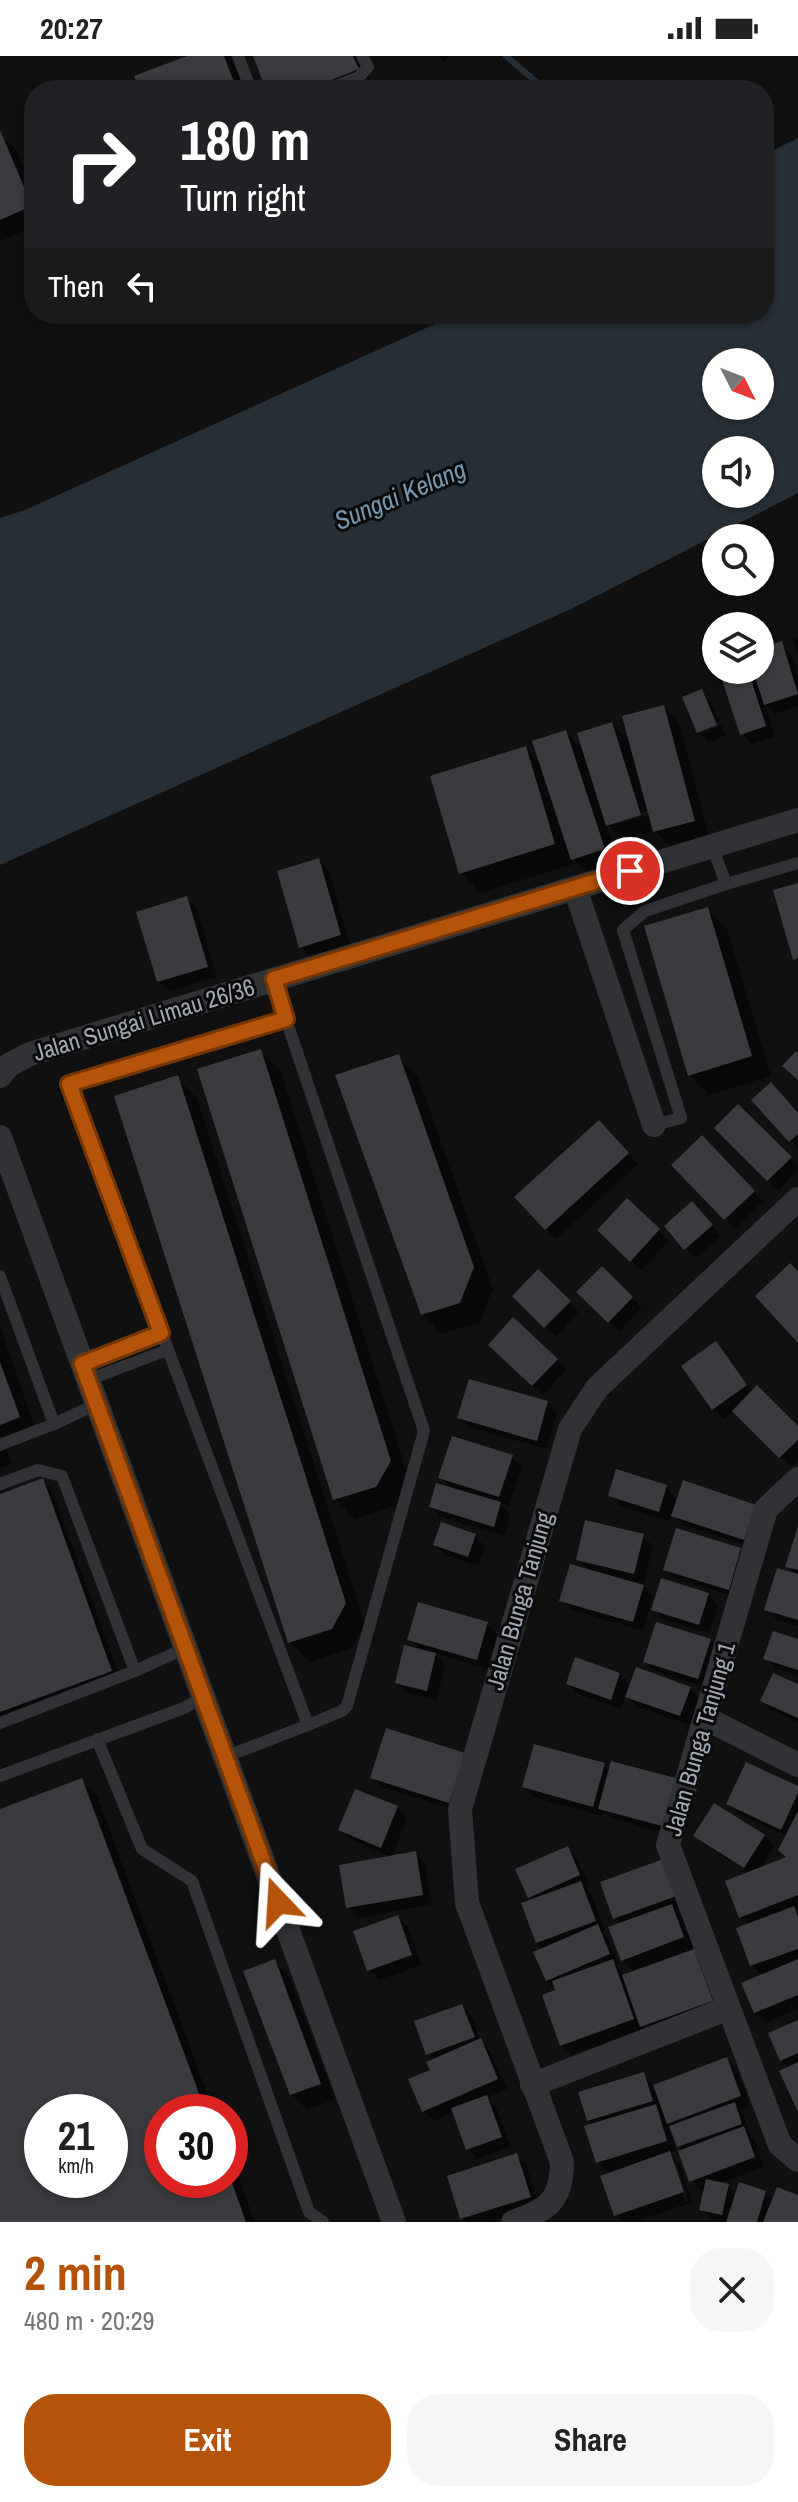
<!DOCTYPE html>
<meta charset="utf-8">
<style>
body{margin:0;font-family:"Archivo Narrow",sans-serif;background:#f6f6f6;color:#222;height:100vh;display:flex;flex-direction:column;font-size:30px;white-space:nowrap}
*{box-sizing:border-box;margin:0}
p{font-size:26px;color:#767676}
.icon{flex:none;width:44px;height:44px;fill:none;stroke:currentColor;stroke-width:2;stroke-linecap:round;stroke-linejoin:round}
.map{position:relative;height:2166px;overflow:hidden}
.sheet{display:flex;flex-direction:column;background:#fff;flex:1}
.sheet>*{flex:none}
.hud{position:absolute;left:24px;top:24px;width:750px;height:244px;border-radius:32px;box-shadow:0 2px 6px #0004;background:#202124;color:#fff;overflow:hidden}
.needle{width:52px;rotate:132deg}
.fabs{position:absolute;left:702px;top:292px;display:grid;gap:16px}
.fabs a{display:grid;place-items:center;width:72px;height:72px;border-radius:50%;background:#fff;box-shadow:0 2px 6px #0004;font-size:40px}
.speed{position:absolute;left:24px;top:2038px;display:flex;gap:16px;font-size:40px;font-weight:700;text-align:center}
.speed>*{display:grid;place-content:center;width:104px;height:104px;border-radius:50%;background:#fff;box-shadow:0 2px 6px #0004;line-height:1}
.speed small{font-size:20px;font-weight:400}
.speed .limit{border:12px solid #d22;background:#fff;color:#111}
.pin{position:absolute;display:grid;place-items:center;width:68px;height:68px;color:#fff;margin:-34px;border:4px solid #fff;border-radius:50%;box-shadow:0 2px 8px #0007}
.me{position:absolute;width:88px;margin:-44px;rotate:340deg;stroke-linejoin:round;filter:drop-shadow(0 0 6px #0008)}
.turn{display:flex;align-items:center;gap:28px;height:168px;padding:0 24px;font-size:36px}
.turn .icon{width:104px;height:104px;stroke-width:2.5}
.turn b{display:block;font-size:56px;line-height:68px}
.then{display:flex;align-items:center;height:76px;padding:0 24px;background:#0003;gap:16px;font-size:30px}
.round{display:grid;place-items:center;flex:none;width:84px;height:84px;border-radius:32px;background:#f6f6f6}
.head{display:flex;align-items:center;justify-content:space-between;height:136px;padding:0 24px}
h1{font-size:48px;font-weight:700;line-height:60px;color:#b45309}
.action{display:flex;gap:16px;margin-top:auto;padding:16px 24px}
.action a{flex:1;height:92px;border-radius:32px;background:#b45309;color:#fff;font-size:32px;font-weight:700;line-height:92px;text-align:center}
.action a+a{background:#f6f6f6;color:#222}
.status{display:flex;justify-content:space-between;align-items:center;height:56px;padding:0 40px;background:#fff;direction:ltr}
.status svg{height:22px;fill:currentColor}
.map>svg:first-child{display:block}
</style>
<div class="status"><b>20:27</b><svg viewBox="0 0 49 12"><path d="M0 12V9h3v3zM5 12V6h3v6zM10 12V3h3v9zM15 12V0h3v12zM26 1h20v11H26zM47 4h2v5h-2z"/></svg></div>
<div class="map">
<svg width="798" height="2166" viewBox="0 0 798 2166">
<rect width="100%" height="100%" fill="#101011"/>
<path fill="#262f35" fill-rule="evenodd" d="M798,82V437L573,552L0,809V462L25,454L457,258H764V99ZM716,306H760V350H716ZM716,394H760V438H716Z"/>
<path fill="#0007" fill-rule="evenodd" d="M192,0H229L234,5L246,34H142Z
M255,0H361L372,28L359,34H268Z
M438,0H450L444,6Z
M34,66V79L29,68Z
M1,79L16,94L34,138V171L0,185Z
M798,582V598L793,584Z
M781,588L791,598L798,620V650L775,658L764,646L775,680L752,688L742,678L721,614H760V594Z
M701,635L711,646L720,665L701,674V678L699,676Z
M663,651L679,666L709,780L670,790L654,775L623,784L606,767L619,808L588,818L572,802L574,808L481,837L461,817L525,693L543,710L566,676L585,695L612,668L631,687ZM650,754L651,758L614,769V765Z
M721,669L726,679L709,686L701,678Z
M319,804L329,815L350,889L311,901L301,891Z
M186,842L196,852L217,921L169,935L158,925Z
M707,853L727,873L771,1020L709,1039L689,1018Z
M261,996L281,1016L410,1426L396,1450L355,1463L335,1443Z
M398,1001L418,1021L493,1233L480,1266L442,1278L422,1258Z
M177,1022L197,1042L365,1568L352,1592L310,1606L290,1586Z
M754,1044L798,1058V1092L791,1085Z
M738,1051L798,1110V1114L778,1134L717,1072Z
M609,1077L638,1108L556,1183L546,1173Z
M702,1082L763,1146L735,1173L674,1109Z
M627,1145L669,1185L641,1214L600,1174Z
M702,1158L721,1180L696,1202L686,1192Z
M602,1213L642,1252L619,1275L579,1236Z
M538,1215L579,1256L556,1280L514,1240Z
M514,1264L566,1314L543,1339L491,1289Z
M0,1270L38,1381L7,1394L12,1408L0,1412Z
M716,1288L753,1336L798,1373V1404L791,1411L735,1355L723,1363L714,1353Z
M547,1347L557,1357L547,1393L470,1372L459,1362Z
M512,1401L522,1411L509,1450L500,1447L510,1458L504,1480L441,1461L431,1451L453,1434L441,1422Z
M42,1424L52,1434L121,1625L0,1670V1440Z
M666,1431L679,1444L754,1450V1492L684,1469L671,1457L669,1465L620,1450L610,1439Z
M798,1474V1570L777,1564L767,1553L797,1520L788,1510Z
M475,1480L485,1490L478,1510L445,1499L435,1489Z
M643,1480L653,1490L644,1527L638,1525L653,1541L643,1575L572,1554L562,1544L590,1515L578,1503Z
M740,1494L750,1504L739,1542L675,1523L665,1513Z
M708,1538L718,1549L709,1577L664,1564L654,1554Z
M487,1568L497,1578L487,1613L434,1597L445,1609L437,1644L407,1637L397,1627L422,1595L409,1583Z
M710,1585L720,1595L708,1632L655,1615L645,1605Z
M798,1586V1620L776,1612L766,1602Z
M619,1618L631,1631L690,1632L700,1642L690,1669L638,1651L626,1639L621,1653L578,1638L568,1628Z
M798,1630V1666L772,1655L762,1645Z
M464,1699L459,1756L382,1731L372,1721Z
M604,1709L610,1715L676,1780L611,1762L604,1756L602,1760L534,1741L524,1731Z
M81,1724L97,1740L214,2056H162V2124H230V2099L255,2166H0V1755ZM42,2056H110V2124H42Z
M798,1732V1852L795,1854L798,1857V1953L766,1966L756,1956L762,1920L752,1909L749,1869L741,1861L750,1817L706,1790L695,1780H764L774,1790L759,1814L788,1802L787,1780L739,1758L729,1748Z
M397,1752L407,1762L392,1801L351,1784L341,1774Z
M567,1792L577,1802L589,1829L585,1831L591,1837L605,1875L602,1876L607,1881L619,1908L616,1909L624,1920L635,1916L623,1904L622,1869L615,1862L669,1803L691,1848L675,1854L682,1860L693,1891L691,1892L704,1905L721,1955L645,1973L572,1999L562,1989L559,1935L547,1924L544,1893L537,1886L534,1845L529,1840Z
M415,1797L425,1807L432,1848L358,1862L348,1851Z
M397,1861L408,1871L421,1909L379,1924L369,1914Z
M274,1905L289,1921L335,2043L307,2054L291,2038Z
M462,1950L472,1960L481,1986L490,1995L507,2033L487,2042L496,2051L511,2091L477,2103L467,2093L454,2056L434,2065L424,2055L435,2004L428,1997Z
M798,1966V2051L790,2012L781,2004Z
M727,2004L737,2014L750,2050L740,2054L744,2059L749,2079L754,2083L764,2111L718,2128L728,2130L737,2139L765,2136L774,2145L798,2142V2166H725L712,2163L702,2153L706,2133L701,2135L691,2124L684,2095L679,2090L672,2072L669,2073L676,2095L669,2097L680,2108L692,2146L635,2166H623L616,2159L610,2118L598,2106L594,2069L589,2064L643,2018L654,2031ZM672,2107H676L689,2145L685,2146Z
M517,2100L527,2110L539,2151L492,2166H466L462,2162Z"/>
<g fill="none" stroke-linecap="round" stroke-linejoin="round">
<path stroke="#262f35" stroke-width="6" d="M506,0L546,34"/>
</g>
<path fill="#3a3b3f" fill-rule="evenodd" d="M187,0H224L237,34H140L134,20Z
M253,0H353L359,13L306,34H266Z
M0,74L32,150L0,164Z
M782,585L798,638L764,649L753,614H760V592Z
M719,614H748L766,670L740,679Z
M702,633L717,669L697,677L682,641Z
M664,649L695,765L653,776L622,660Z
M612,666L641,759L606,770L577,677Z
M566,674L605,793L571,804L532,685Z
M526,690L555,788L459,818L430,720Z
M319,802L341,879L299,892L277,815Z
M798,827V902L793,904L773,834Z
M187,840L208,911L157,926L136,856Z
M708,851L752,1000L688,1020L644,870Z
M261,993L391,1405L376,1431L333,1444L197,1013Z
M796,995L798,997V1024L782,1010Z
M399,998L474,1211L460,1247L421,1259L335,1019Z
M178,1019L346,1547L332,1573L288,1587L114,1040Z
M771,1026L798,1057V1078L789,1086L751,1044Z
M738,1048L792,1101L767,1125L714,1072Z
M599,1064L629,1097L545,1174L514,1141Z
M702,1079L755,1135L724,1164L671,1109Z
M627,1142L660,1173L630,1206L597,1174Z
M692,1145L713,1169L684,1194L664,1170Z
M790,1207L798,1215V1287L755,1240Z
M602,1210L633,1241L608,1267L576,1236Z
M538,1213L571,1245L544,1272L512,1240Z
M513,1261L558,1303L532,1330L488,1289Z
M716,1285L747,1329L712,1354L681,1310Z
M0,1306L20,1361L0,1369Z
M469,1323L548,1345L537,1385L457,1362Z
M757,1329L798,1370V1384L779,1402L732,1355Z
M452,1380L513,1399L499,1441L438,1422Z
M616,1413L667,1429L659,1456L608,1440Z
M43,1422L112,1615L0,1656V1438Z
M683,1424L756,1449L744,1484L671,1460Z
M436,1427L501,1446L494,1471L429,1451Z
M585,1464L644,1478L634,1518L576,1504Z
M441,1466L476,1478L468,1501L433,1489Z
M798,1470V1514L785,1511Z
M676,1472L741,1492L729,1534L663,1514Z
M570,1508L644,1529L633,1566L559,1545Z
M777,1512L798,1518V1564L764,1554Z
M661,1522L709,1537L699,1569L651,1554Z
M418,1546L488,1566L477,1604L407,1584Z
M656,1566L711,1583L698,1623L643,1606Z
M773,1575L798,1583V1614L763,1603Z
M404,1589L436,1597L427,1635L395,1627Z
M575,1601L620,1617L611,1644L566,1628Z
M636,1611L691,1631L680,1660L625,1641Z
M773,1617L798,1628V1662L760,1645Z
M386,1672L465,1697L449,1747L370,1722Z
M534,1688L605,1707L593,1751L522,1731Z
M611,1705L679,1723L666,1771L598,1753Z
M746,1706L798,1730V1737L781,1774L726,1748Z
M82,1722L206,2056H162V2124H231L246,2166H0V1753ZM42,2056H110V2124H42Z
M355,1733L398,1750L381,1792L338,1774Z
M714,1747L765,1779L744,1812L693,1780Z
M798,1755V1839L739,1862L725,1825L786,1801L778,1794Z
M568,1790L580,1819L528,1842L515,1813Z
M416,1795L423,1839L346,1852L339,1809Z
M669,1801L682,1838L613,1863L600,1826Z
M581,1825L596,1865L536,1887L521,1847Z
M672,1848L684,1881L621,1905L608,1871Z
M794,1850L798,1861V1893L750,1910L736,1872Z
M398,1859L412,1899L367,1915L353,1875Z
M598,1868L610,1898L546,1925L533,1896Z
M694,1893L713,1945L640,1971L622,1919Z
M275,1903L321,2028L290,2039L243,1915Z
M613,1903L634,1963L560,1990L542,1939L555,1934L552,1925Z
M798,1903V1939L754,1957L741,1927Z
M462,1948L475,1981L426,1999L414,1965Z
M798,1964V1997L780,2005L768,1977Z
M481,1982L498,2023L422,2056L408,2023L430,2014L426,2006Z
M727,2001L741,2040L667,2068L653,2029Z
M798,2006V2056L779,2015Z
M644,2016L653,2045L587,2065L578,2036Z
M487,2039L502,2081L466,2094L451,2052Z
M735,2046L742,2068L677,2091L669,2070Z
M656,2048L667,2085L596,2107L584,2070Z
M744,2070L755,2101L689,2126L678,2095Z
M670,2095L684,2136L614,2160L600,2120Z
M517,2097L531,2141L460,2163L447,2120Z
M706,2123L729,2128L722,2159L699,2154Z
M739,2126L766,2135L757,2166H726Z
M777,2131L798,2139V2166H763Z"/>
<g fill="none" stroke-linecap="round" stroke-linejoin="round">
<path stroke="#313236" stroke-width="12" d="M238,0L251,34
M325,34L359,21L368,11L362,0
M712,790L726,828L798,807
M274,923L286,963
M286,963L424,1375L347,1650L342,1655L308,1669L69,1028Z
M654,1069L681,1062L623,874L645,855L726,828
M0,1220L54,1368L0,1389
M82,1308L161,1277
M88,1324L167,1294
M54,1368L97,1348
M0,1428L38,1414L62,1420L135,1615L0,1667
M135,1615L186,1592
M97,1683L142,1793L192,1825L309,2156L323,2166
M225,1701L308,1669
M0,1720L184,1652L203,1641"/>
<path stroke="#313236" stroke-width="24" d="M575,832L654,1069
M0,1020L9,1009L30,998L798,764
M0,1081L394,2166
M798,1423L766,1453L668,1789L780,2089L798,2104
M705,1662L798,1709
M532,2029L729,1952
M513,2166C548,2154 562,2144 562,2106L467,1847L460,1753L570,1373L597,1332L798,1143"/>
</g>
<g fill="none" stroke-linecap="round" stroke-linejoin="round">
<g stroke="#753606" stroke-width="20">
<path id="route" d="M278,1846L82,1308L161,1277L69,1028L286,963L274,923L630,815"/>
</g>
<use href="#route" stroke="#b45309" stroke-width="14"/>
</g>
<g text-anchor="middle" stroke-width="6" stroke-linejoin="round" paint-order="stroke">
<g font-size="24" fill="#a0a7b3" stroke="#0b0b0c">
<text transform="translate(144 964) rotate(-17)" y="8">Jalan Sungai Limau 26/36</text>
<text transform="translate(520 1545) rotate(-74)" y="8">Jalan Bunga Tanjung</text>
<text transform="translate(700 1683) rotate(-74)" y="8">Jalan Bunga Tanjung 1</text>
</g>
<g font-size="26" font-style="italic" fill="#7597b0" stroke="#0b0b0c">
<text transform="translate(400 439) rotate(-23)" y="9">Sungai Kelang</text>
</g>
</g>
</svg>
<div class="fabs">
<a><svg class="needle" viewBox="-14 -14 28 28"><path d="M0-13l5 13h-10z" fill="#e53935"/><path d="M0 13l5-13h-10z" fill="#767676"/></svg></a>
<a><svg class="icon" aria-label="sound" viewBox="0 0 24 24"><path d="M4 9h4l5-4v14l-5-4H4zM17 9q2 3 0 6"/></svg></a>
<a><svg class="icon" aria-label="search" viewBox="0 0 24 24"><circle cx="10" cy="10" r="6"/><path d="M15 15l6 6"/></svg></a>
<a><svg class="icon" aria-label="layers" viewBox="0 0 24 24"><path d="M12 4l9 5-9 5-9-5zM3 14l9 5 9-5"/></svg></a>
</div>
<div class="speed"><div>21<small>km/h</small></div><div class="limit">30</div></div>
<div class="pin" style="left:630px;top:815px;background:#d93025"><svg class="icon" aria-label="arrive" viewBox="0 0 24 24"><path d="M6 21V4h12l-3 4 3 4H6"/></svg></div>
<svg class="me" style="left:278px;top:1846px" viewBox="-20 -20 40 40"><path d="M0-17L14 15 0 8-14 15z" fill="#b45309" stroke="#fff" stroke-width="4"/></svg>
<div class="hud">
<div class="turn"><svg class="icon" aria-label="right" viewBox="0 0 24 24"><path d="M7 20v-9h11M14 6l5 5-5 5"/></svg><div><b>180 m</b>Turn right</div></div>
<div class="then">Then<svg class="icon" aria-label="left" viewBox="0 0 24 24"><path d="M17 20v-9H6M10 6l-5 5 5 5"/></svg></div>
</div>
</div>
<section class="sheet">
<div class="head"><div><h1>2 min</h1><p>480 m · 20:29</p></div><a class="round"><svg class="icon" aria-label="close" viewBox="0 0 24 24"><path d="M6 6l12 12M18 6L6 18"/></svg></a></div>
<div class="action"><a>Exit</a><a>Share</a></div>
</section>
